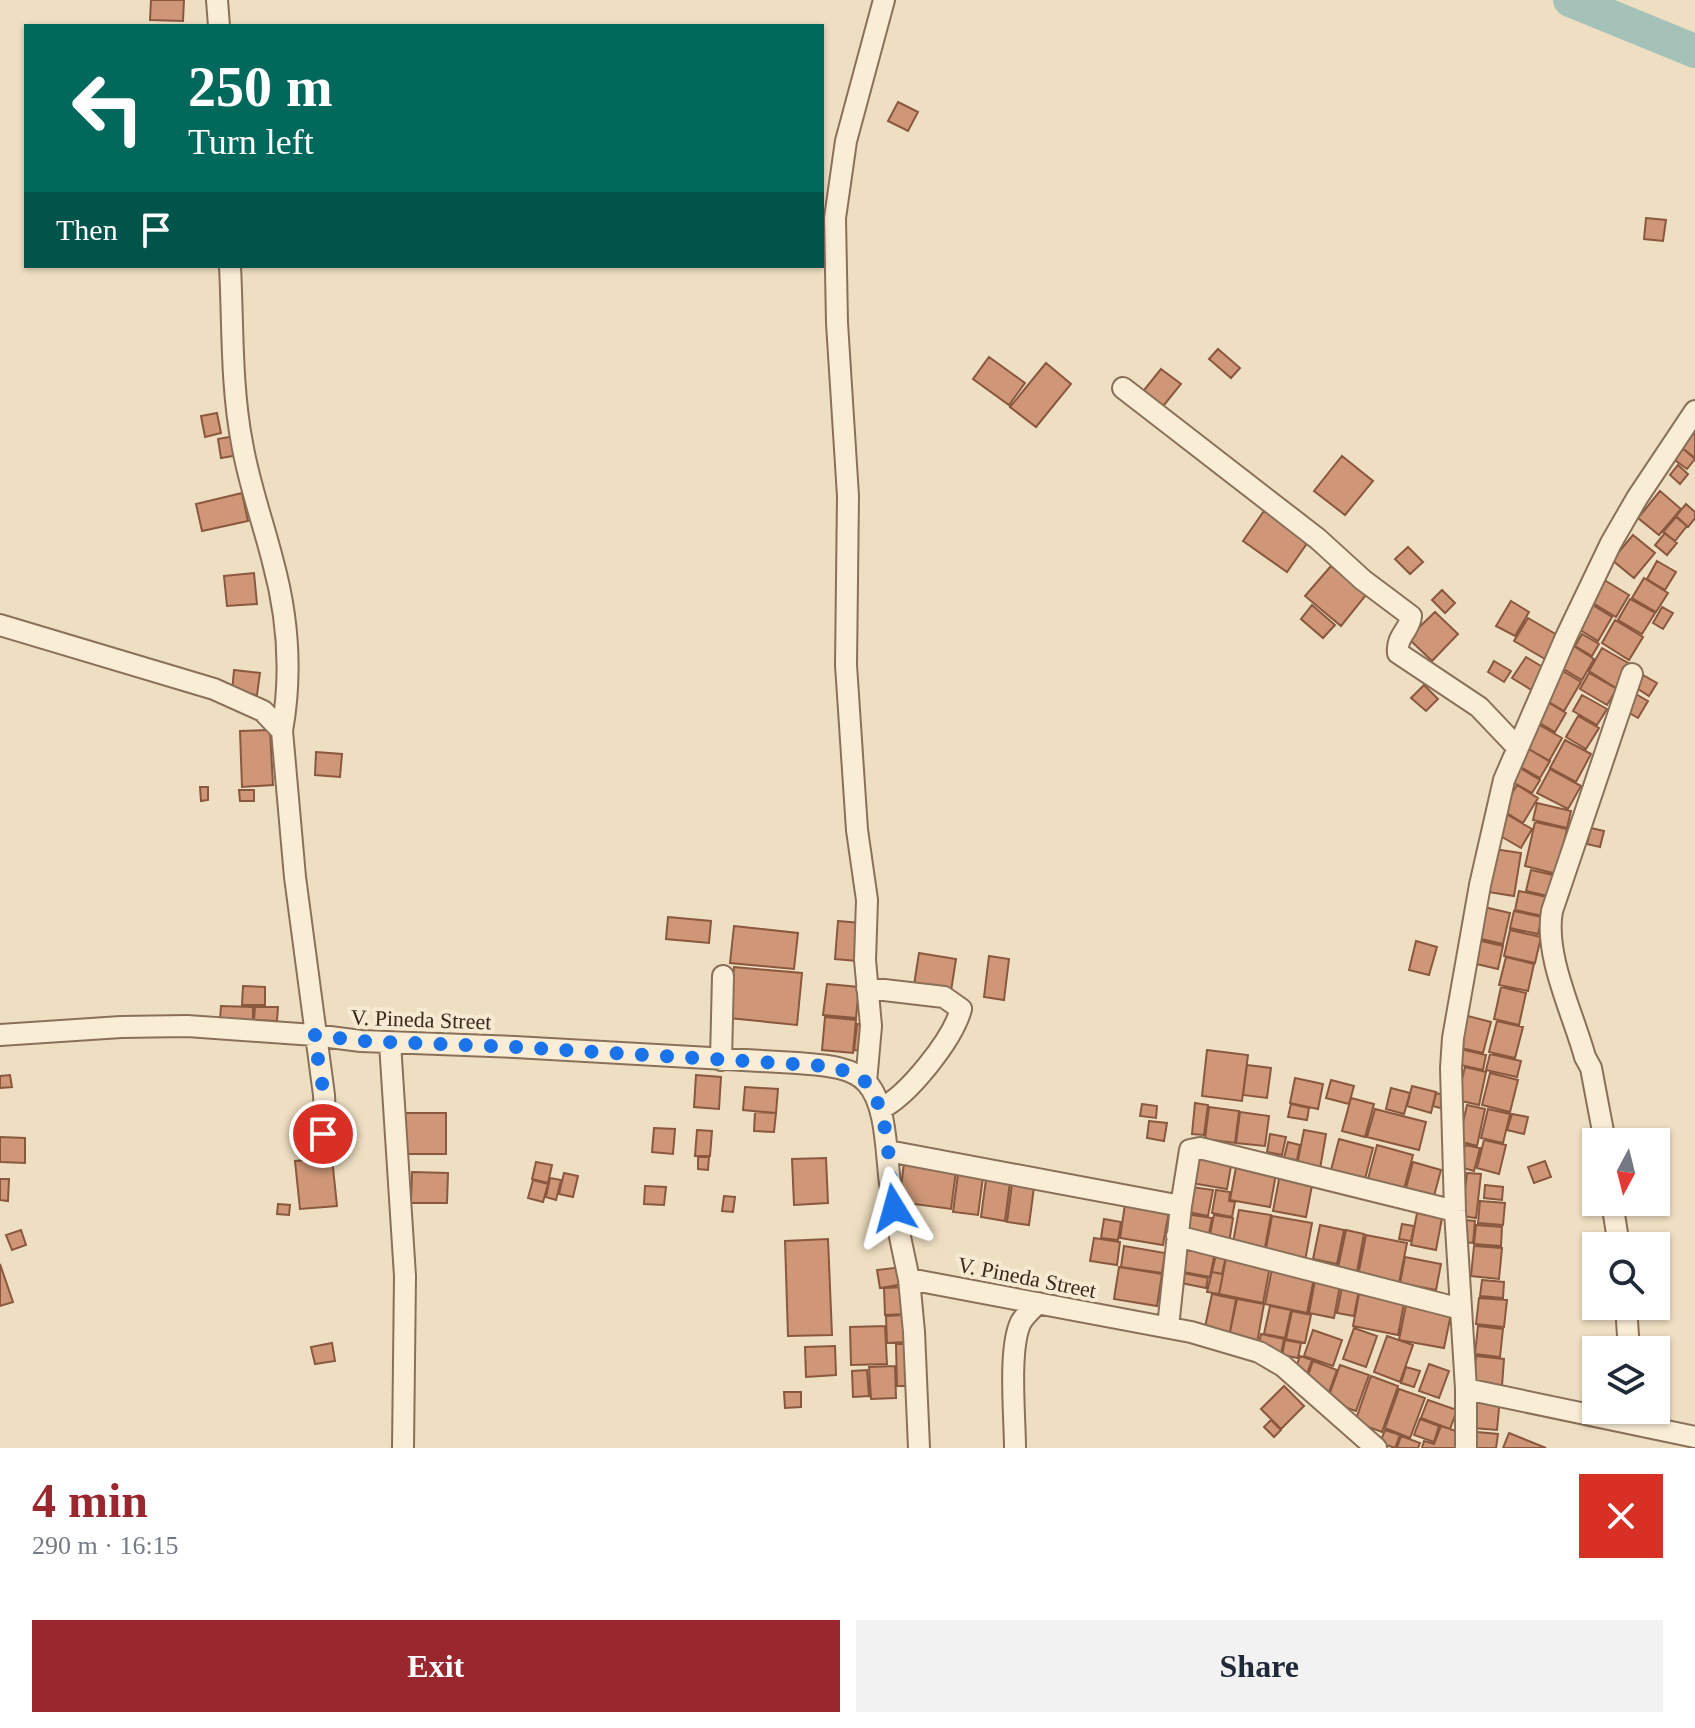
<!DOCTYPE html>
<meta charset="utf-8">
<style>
body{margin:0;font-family:Georgia,serif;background:#f2f2f3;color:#1f2937;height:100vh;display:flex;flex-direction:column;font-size:30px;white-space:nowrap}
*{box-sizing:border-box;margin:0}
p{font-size:26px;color:#747a83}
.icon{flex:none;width:44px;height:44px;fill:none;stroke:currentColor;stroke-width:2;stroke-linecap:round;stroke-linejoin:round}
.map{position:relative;height:1448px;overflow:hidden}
.sheet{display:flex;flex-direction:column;background:#fff;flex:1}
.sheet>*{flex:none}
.guide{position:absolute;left:24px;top:24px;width:800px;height:244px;border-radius:0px;box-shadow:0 2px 6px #0004;background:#00695c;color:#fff;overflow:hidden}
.needle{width:52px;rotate:187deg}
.fabs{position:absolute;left:1582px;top:1128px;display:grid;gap:16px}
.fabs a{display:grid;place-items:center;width:88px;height:88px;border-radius:0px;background:#fff;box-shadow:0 2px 6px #0004;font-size:40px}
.pin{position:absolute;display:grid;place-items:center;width:68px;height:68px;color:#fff;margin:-34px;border:4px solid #fff;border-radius:50%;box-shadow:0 2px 8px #0007}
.me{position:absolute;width:88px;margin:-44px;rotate:352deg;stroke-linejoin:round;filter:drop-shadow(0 0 6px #0008)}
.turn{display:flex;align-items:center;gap:28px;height:168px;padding:0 32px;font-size:36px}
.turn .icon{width:104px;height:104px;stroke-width:2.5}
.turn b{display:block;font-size:56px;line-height:68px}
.then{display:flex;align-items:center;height:76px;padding:0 32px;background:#0003;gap:16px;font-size:30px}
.round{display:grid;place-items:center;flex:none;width:84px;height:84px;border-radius:0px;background:#f2f2f3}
.headline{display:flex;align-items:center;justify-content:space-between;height:136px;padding:0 32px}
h1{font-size:48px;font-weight:700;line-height:60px;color:#9b272e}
.primary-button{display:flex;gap:16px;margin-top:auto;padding:16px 32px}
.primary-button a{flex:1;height:92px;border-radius:0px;background:#9b272e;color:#fff;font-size:32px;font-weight:700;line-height:92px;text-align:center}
.primary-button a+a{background:#f2f2f3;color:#1f2937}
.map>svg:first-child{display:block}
</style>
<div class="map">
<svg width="1695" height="1448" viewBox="0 0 1695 1448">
<rect width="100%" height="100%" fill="#efdfc2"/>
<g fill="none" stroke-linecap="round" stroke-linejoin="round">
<path stroke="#a5c2b8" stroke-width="34" d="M1570,0L1695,51"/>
</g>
<path fill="#cf9777" stroke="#8a583e" stroke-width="2" d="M151,0H184L183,21L150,20Z
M898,102L918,112L908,131L888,121Z
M1646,218L1666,220L1663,241L1644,239Z
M1218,349L1240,368L1231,378L1209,359Z
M989,357L1025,383L1009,405L973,379Z
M1046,363L1071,384L1036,427L1010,407Z
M1161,369L1181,384L1160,410L1140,395Z
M217,413L221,433L205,437L201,416Z
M1695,429V458L1681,447Z
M235,436L239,455L221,458L218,439Z
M1681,447L1695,459L1687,469L1672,458Z
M1342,456L1373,481L1345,515L1314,491Z
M1678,465L1688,474L1680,484L1670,475Z
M1660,491L1681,509L1659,535L1638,518Z
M242,493L248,521L202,531L196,504Z
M1686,504L1695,512V518L1688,527L1676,516Z
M1264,511L1308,542L1287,572L1243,541Z
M1676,517L1687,526L1675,541L1663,532Z
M1665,533L1677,543L1667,555L1655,545Z
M1633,535L1655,553L1634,578L1612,560Z
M1408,547L1423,562L1410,574L1395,559Z
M1657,561L1676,572L1665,590L1647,579Z
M1331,566L1366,595L1341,626L1305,596Z
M254,573L257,604L227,606L224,576Z
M1601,578L1629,595L1616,617L1588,600Z
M1644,578L1668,593L1656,612L1632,598Z
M1442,590L1455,603L1445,613L1432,600Z
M1630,599L1655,613L1642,634L1618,620Z
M1511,601L1529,612L1515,636L1496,626Z
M1591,604L1612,617L1598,641L1577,628Z
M1312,605L1335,625L1323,638L1301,619Z
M1662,607L1673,613L1663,629L1653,623Z
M1435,612L1458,634L1432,661L1408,638Z
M1528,618L1559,636L1545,659L1514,641Z
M1615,620L1643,637L1629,660L1602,643Z
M1582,634L1599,644L1592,656L1575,646Z
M1572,645L1594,659L1582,680L1560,667Z
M1602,648L1630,664L1616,688L1589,671Z
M1526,657L1546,669L1533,691L1512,678Z
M1494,661L1511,671L1504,682L1488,672Z
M234,670L260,673L257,695L232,692Z
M1561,670L1581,682L1564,711L1544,699Z
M1589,673L1617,689L1607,705L1580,689Z
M1643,675L1657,683L1649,696L1635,687Z
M1424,685L1438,699L1426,711L1411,698Z
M1634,693L1648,701L1638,718L1624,710Z
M1582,695L1607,709L1597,725L1573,711Z
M1544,700L1566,713L1555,732L1533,719Z
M1578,716L1599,728L1586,749L1566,737Z
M1536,723L1562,738L1549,761L1522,745Z
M270,730L273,785L242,787L240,731Z
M1565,740L1591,754L1576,782L1550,768Z
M1527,748L1550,761L1540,778L1517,765Z
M316,752L342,754L340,777L315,775Z
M1517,766L1540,780L1532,793L1509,780Z
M1550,769L1581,786L1568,809L1537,793Z
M1517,785L1538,798L1523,823L1502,810Z
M200,787H208V800L201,801Z
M239,790H254V801H240Z
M1537,803L1571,811L1567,828L1533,820Z
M1508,815L1532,829L1521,848L1497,834Z
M1535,822L1567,829L1557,874L1525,866Z
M1591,828L1604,831L1600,847L1587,844Z
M1494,849L1521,853L1514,896L1488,892Z
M1531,870L1553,875L1548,896L1526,891Z
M1519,891L1547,897L1543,916L1515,910Z
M1484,907L1510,913L1503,944L1477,938Z
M1514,911L1542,917L1538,934L1510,928Z
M668,917L711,921L709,943L666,939Z
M838,921L861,923L857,961L835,959Z
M734,926L798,933L794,969L730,963Z
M1510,930L1541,937L1535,963L1504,956Z
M1477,940L1503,946L1498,969L1472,963Z
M1416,941L1437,947L1429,975L1409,970Z
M919,953L956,959L951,991L914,985Z
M989,956L1009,959L1004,1000L984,997Z
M1506,957L1534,964L1528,991L1499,985Z
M734,967L802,973L797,1025L729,1018Z
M827,984L859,987L856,1018L823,1015Z
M243,986L265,987V1005H242Z
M1501,987L1526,993L1519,1025L1494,1019Z
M221,1006L253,1007V1021L220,1020Z
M255,1007H278L277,1021L254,1020Z
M1464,1015L1491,1022L1483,1053L1457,1047Z
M825,1017L856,1020L853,1053L822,1050Z
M1497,1021L1523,1027L1515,1058L1489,1052Z
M857,1024L869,1025L866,1051L854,1050Z
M1460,1049L1486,1055L1483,1070L1456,1064Z
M1207,1050L1248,1055L1242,1101L1202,1096Z
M1490,1054L1521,1061L1517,1077L1486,1070Z
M1247,1065L1271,1068L1267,1098L1243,1095Z
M1465,1067L1486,1072L1479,1105L1457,1100Z
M1490,1073L1518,1080L1510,1112L1482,1105Z
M10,1075L12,1087L0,1088V1076Z
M696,1075L721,1077L719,1109L694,1107Z
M1295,1078L1323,1084L1318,1109L1290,1103Z
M1331,1080L1354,1086L1349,1104L1326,1098Z
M1412,1086L1436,1092L1431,1113L1407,1106Z
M745,1087L778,1089L776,1113L743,1110Z
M1391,1088L1410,1093L1404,1114L1386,1109Z
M1436,1093L1448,1096L1444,1109L1433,1106Z
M1351,1098L1374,1104L1365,1137L1342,1131Z
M1195,1103L1208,1105L1204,1135L1192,1134Z
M1142,1104L1157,1106L1156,1118L1140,1116Z
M1291,1104L1309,1108L1307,1120L1288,1117Z
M1467,1105L1485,1109L1477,1146L1459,1141Z
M1209,1107L1239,1111L1235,1143L1205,1139Z
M1375,1109L1426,1122L1419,1150L1367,1137Z
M1488,1109L1510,1114L1503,1143L1481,1138Z
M755,1112L776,1113L774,1132L754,1131Z
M1240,1112L1269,1116L1265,1146L1236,1143Z
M400,1113H446V1154H400Z
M1512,1114L1528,1117L1524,1134L1507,1130Z
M1149,1121L1167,1123L1164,1141L1147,1138Z
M654,1128L675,1129L673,1154L652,1152Z
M697,1130L712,1131L710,1156H695Z
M1304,1130L1326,1134L1320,1169L1297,1165Z
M1270,1134L1286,1137L1282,1155L1267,1152Z
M0,1137L25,1138V1163L0,1162Z
M1339,1139L1373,1148L1364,1183L1330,1174Z
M1484,1140L1506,1145L1499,1174L1477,1168Z
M1288,1142L1300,1145L1297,1160L1284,1158Z
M1377,1145L1413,1155L1404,1189L1368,1179Z
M1465,1145L1480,1148L1474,1171L1460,1167Z
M1196,1154L1232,1160L1227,1189L1191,1183Z
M698,1157H709L708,1170L698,1169Z
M332,1158L337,1206L300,1209L295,1161Z
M826,1158L828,1203L794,1205L792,1159Z
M1545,1161L1551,1177L1534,1183L1528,1167Z
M536,1162L552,1165L548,1183L532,1179Z
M1413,1162L1441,1170L1434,1196L1406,1188Z
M904,1163L956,1171L951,1209L899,1202Z
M1236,1167L1276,1174L1270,1207L1230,1200Z
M412,1172L448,1173L447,1203H411Z
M564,1173L578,1176L573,1197L559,1194Z
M1467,1173L1481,1174L1476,1218L1462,1216Z
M958,1174L983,1177L978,1215L953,1212Z
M1280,1174L1313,1180L1306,1217L1273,1211Z
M550,1178L561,1180L556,1200L546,1197Z
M0,1179H9L8,1201L0,1200Z
M986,1179L1010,1182L1005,1221L981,1217Z
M533,1180L548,1184L543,1202L528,1198Z
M1012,1184L1034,1187L1029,1225L1007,1222Z
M1485,1185L1503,1187L1502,1200L1484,1198Z
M645,1186L666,1187L664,1205L644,1204Z
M1192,1187L1213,1190L1208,1216L1188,1212Z
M1216,1190L1230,1192L1229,1201L1235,1202L1232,1217L1212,1213Z
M724,1196L735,1197L733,1212L722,1211Z
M1480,1201L1505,1203L1503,1225L1478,1223Z
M278,1204L290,1205L289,1215L277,1214Z
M1125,1204L1169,1211L1163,1245L1120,1238Z
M1239,1210L1271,1215L1264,1253L1232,1248Z
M1417,1213L1442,1218L1436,1250L1411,1245Z
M1186,1214L1212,1218L1208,1239L1182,1235Z
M1214,1215L1233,1218L1229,1243L1209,1239Z
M1272,1216L1312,1223L1305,1261L1265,1254Z
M1104,1219L1121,1222L1118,1240L1101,1238Z
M1465,1220L1475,1221L1473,1243L1463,1242Z
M1402,1224L1414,1226L1411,1241L1399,1239Z
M1320,1225L1344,1230L1337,1264L1313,1259Z
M1476,1225L1502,1227L1501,1246L1474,1244Z
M21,1230L26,1245L12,1250L6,1235Z
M1346,1230L1364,1234L1356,1277L1337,1273Z
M1366,1235L1407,1243L1398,1288L1357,1281Z
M1094,1238L1120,1242L1117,1265L1090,1261Z
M828,1239L832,1335L788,1336L785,1241Z
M1184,1241L1216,1247L1210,1277L1178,1271Z
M1124,1246L1165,1253L1162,1273L1121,1267Z
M1474,1246L1502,1248L1499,1279L1471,1276Z
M1217,1250L1227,1252L1222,1274L1212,1272Z
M1227,1253L1271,1261L1263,1303L1219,1294Z
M1405,1257L1441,1264L1436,1290L1400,1283Z
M0,1264L13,1302L0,1306Z
M1273,1264L1315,1273L1307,1313L1265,1304Z
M902,1267L904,1284L880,1288L877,1270Z
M1119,1267L1162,1274L1157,1306L1114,1299Z
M1212,1272L1223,1274L1219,1294L1207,1292Z
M1183,1273L1208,1278L1206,1288L1181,1283Z
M1315,1280L1340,1285L1334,1318L1309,1313Z
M1482,1280L1504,1282L1503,1298L1480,1296Z
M905,1287L906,1314L885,1315L884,1288Z
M1342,1287L1359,1290L1354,1316L1337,1313Z
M1212,1294L1236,1299L1229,1337L1204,1332Z
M1359,1294L1404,1303L1398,1335L1353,1326Z
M1479,1298L1507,1300L1504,1327L1476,1324Z
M1237,1299L1264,1304L1257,1343L1229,1337Z
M1406,1305L1451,1314L1444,1348L1399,1340Z
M1270,1306L1291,1310L1285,1338L1264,1334Z
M1292,1311L1311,1315L1305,1343L1286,1339Z
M905,1315L906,1342L887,1343L886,1316Z
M885,1326L887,1364L851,1365L850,1327Z
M1478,1326L1503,1329L1500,1357L1475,1354Z
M1354,1328L1377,1336L1366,1367L1343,1359Z
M1313,1330L1342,1340L1333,1366L1304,1356Z
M1261,1334L1284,1339L1281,1354L1258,1349Z
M1387,1336L1413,1345L1400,1382L1374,1372Z
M1285,1340L1301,1343L1298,1358L1282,1355Z
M332,1343L335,1361L315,1364L311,1347Z
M896,1344H909L911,1386H897Z
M835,1346L836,1375L806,1377L805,1347Z
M1300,1356L1312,1360L1307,1374L1295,1370Z
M1476,1356L1504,1359L1502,1386L1474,1383Z
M1313,1361L1337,1370L1329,1392L1305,1384Z
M1429,1364L1449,1371L1439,1398L1419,1391Z
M1340,1365L1369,1375L1356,1411L1327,1401Z
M895,1366L896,1398L871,1399L869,1367Z
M1406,1367L1420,1371L1414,1387L1401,1383Z
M867,1370L869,1396L853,1397L852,1371Z
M1371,1376L1398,1386L1382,1432L1355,1422Z
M1284,1386L1304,1406L1281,1429L1261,1409Z
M1399,1389L1425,1398L1410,1438L1385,1428Z
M784,1392H801V1407L785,1408Z
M1477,1396L1500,1398L1497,1430L1473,1428Z
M1428,1400L1457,1410L1450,1429L1421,1418Z
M1420,1419L1439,1426L1434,1442L1414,1435Z
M1271,1420L1281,1430L1274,1437L1264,1427Z
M1441,1426L1462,1433L1456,1448H1422L1424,1441L1434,1444Z
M1385,1430L1400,1435L1395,1448L1380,1443Z
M1477,1432L1498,1434L1496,1448H1475Z
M1509,1433L1546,1448H1503Z
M1401,1436L1420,1443L1418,1448H1397Z"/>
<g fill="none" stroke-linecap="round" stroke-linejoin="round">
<g stroke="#8a7059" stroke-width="24">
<path id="minor" d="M217,0L219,26
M230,266C233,324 231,386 242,443C249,484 263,522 273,562C288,617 292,675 282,731
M1123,388L1318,539L1363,580L1411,616C1410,630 1396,636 1398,653L1479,707L1517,747
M0,625L214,689L263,711L282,731L295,877L324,1095L325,1117L319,1153
M867,988L944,997L961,1009C953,1039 908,1096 880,1109
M0,1035L121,1027L187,1026L314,1035L361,1041L515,1047L797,1063C818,1065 851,1065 867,1083C887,1105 886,1155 890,1183C895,1215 902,1247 909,1279L1191,1332L1259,1352L1283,1366L1376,1448
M390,1043L405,1276L403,1448
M721,1060L723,976
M866,1082L871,1026L865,960L867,900L857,830L846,665L848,496L837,323L835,218L846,141L884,0
M1605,1142L1591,1068L1585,1057C1573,1013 1544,956 1552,911L1632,674
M888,1151L1181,1206
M1612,1202L1619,1246
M1177,1236L1461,1309
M909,1279L914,1332L919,1448
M1626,1306L1629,1350
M1168,1327L1181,1206L1190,1150L1200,1148L1455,1211
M1466,1389L1695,1437
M1015,1448C1015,1417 1008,1348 1021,1322C1025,1315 1032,1309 1038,1303
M1466,1448V1389L1455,1211L1451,1068L1453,1038L1480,885L1504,780L1566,637L1611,543L1637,498L1695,411"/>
</g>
<use href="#minor" stroke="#faedd6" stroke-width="20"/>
</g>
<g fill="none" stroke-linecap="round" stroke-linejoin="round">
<path stroke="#1a73e8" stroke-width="14" stroke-dasharray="0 25.2" d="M323,1134L324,1095L314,1035L361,1041L515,1047L827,1066C840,1070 859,1073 867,1084C891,1114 888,1171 894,1208"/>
</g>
<g text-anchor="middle" stroke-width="8" stroke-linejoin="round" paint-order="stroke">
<g font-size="22" fill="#39291d" stroke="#f6ead2">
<text transform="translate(421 1019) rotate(2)" y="8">V. Pineda Street</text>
<text transform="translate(1027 1277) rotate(11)" y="8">V. Pineda Street</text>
</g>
</g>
</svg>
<div class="fabs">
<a><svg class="needle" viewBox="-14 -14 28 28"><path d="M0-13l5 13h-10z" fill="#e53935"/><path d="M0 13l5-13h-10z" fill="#747a83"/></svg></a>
<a><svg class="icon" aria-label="search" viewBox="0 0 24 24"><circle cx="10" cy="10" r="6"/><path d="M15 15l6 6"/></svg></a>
<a><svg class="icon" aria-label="layers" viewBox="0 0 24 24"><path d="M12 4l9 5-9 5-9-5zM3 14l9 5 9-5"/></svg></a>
</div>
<div class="pin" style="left:323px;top:1134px;background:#d93025"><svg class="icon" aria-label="arrive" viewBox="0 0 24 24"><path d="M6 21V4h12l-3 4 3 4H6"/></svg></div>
<svg class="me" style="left:894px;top:1208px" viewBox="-20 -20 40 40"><path d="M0-17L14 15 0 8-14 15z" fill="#1a73e8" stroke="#fff" stroke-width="4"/></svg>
<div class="guide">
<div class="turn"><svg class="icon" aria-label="left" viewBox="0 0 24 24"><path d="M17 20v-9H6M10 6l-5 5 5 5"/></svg><div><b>250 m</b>Turn left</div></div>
<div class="then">Then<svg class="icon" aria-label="arrive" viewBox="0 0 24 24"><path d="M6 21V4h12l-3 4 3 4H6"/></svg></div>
</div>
</div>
<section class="sheet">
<div class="headline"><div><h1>4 min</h1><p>290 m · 16:15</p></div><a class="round" style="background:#d93025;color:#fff"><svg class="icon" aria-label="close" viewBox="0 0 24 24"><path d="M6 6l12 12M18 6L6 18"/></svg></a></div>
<div class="primary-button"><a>Exit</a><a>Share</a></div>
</section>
